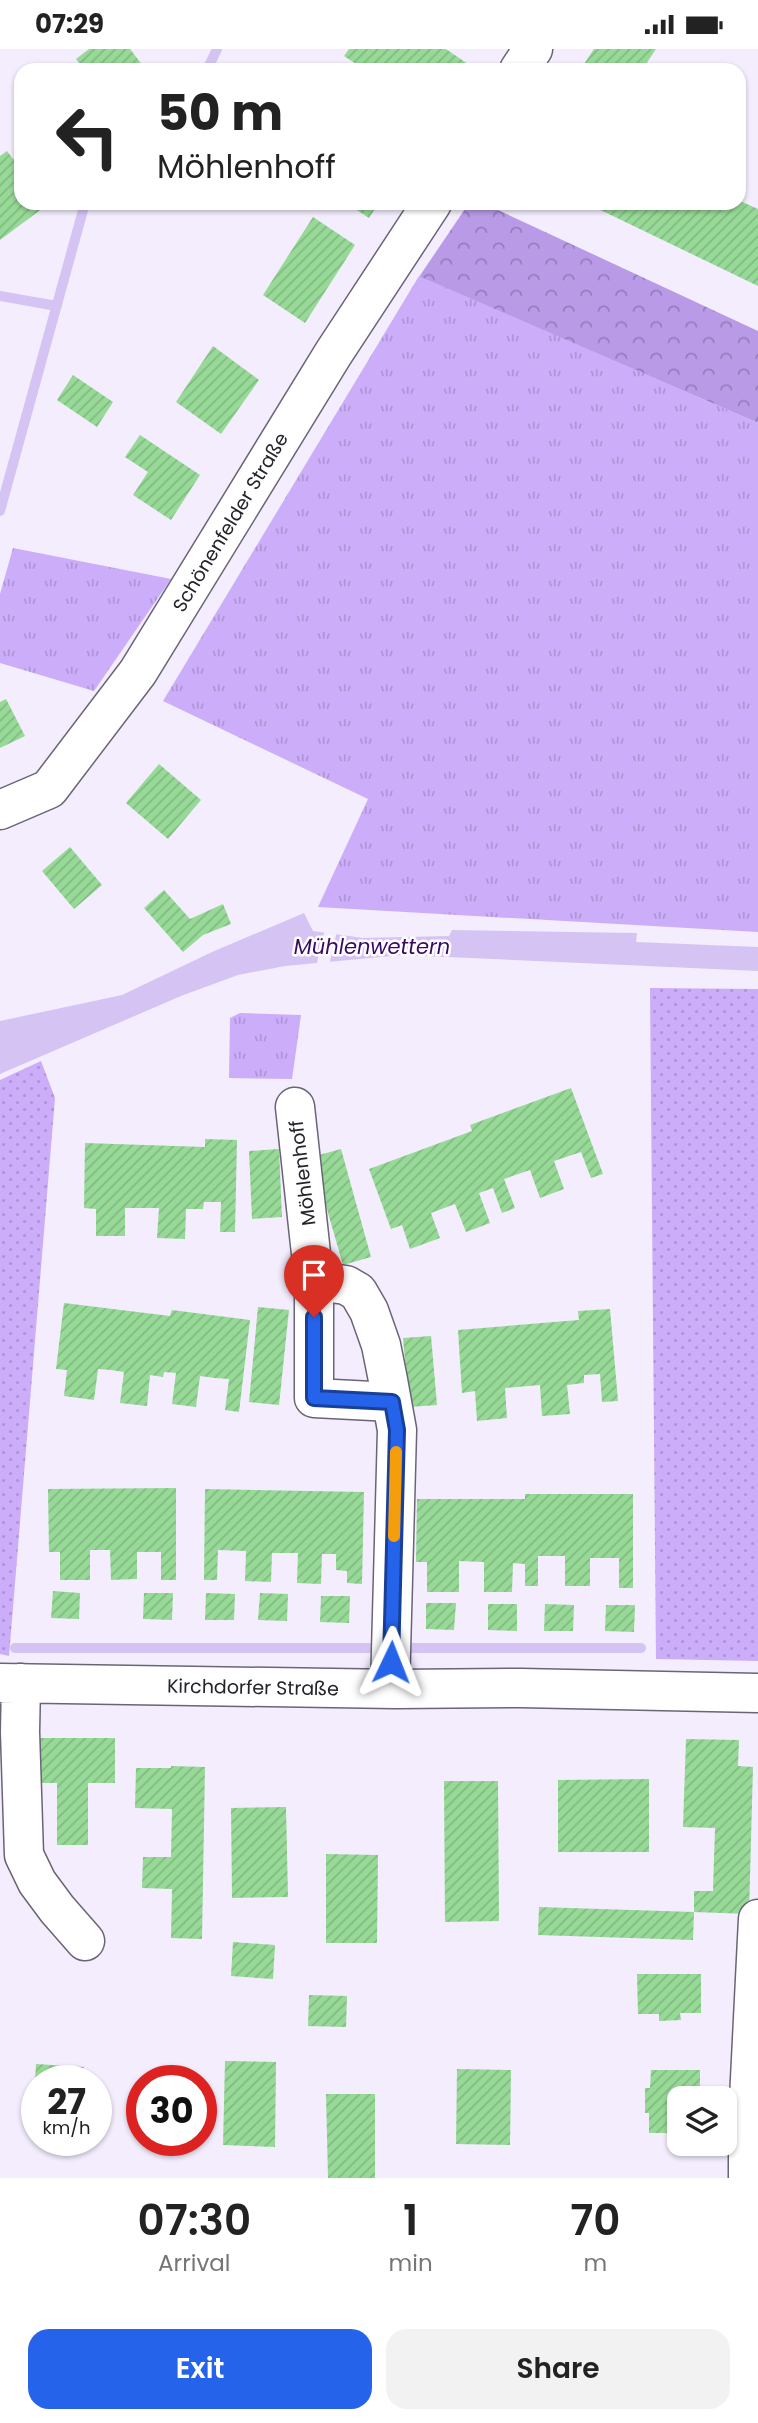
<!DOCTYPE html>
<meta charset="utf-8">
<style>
body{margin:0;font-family:Poppins,sans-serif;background:#f2f2f2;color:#222;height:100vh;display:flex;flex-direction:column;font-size:26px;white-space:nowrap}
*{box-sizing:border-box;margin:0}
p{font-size:23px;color:#767676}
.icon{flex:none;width:38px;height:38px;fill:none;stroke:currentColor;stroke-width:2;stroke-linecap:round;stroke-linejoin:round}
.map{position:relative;height:2129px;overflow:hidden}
.panel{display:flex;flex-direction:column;background:#fff;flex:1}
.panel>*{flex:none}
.guide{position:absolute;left:14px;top:14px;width:732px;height:147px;border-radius:21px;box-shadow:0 2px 5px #0004;background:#fff;color:#222;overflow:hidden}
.fabs{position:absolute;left:667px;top:2037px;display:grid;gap:14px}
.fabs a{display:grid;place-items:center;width:70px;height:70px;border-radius:14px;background:#fff;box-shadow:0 2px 5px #0004;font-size:35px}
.speed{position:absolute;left:21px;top:2016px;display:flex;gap:14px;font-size:35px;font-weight:700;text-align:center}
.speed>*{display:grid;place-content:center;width:91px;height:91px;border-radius:50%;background:#fff;box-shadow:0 2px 5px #0004;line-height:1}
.speed small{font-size:18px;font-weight:400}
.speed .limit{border:10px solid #d22;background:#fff;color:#111}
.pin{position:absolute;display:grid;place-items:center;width:60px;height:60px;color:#fff;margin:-72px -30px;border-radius:50% 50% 50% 0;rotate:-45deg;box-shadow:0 0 7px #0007}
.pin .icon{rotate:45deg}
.me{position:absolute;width:77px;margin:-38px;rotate:2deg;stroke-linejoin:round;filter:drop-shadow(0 0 5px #0008)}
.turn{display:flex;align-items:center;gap:24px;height:147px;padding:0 28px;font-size:32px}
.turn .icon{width:91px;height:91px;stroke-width:2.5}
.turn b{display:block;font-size:49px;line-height:60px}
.eta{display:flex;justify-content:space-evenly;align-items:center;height:119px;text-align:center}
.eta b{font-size:42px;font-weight:600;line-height:49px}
.button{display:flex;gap:14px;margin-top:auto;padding:14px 28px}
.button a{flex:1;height:80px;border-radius:21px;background:#2563eb;color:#fff;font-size:28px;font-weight:600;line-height:80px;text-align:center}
.button a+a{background:#f2f2f2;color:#222}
.status{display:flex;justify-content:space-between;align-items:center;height:49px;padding:0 35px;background:#fff;direction:ltr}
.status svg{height:19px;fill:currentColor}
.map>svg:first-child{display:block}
</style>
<div class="status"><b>07:29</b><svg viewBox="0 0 49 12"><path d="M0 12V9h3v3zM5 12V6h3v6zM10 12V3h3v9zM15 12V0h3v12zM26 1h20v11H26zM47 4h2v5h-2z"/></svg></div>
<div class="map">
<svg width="758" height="2129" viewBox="0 0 758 2129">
<defs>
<pattern id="grass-dots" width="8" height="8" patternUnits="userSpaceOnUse" patternTransform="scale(1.75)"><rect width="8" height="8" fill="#cbadfa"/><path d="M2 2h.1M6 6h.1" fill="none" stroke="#ae95d6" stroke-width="1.8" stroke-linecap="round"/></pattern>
<pattern id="forest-crowns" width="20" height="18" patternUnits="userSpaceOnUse" patternTransform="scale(1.75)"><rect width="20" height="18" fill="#b89ae7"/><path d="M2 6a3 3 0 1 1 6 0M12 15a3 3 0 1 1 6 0" fill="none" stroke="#957dbb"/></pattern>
<pattern id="park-tufts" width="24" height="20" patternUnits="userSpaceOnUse" patternTransform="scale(1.75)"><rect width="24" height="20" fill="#cbadfa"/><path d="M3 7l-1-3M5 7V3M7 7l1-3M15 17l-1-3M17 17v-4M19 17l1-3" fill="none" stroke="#ae95d6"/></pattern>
<pattern id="building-hatch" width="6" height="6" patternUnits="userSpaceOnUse" patternTransform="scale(1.75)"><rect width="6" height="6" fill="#97d997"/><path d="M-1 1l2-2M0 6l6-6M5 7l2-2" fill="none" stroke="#82ba82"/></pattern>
</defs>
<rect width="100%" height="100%" fill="#f3edfe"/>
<path fill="url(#grass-dots)" d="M650,939L758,940V1612L656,1610Z
M41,1012L55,1049L9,1607L0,1605V1031Z"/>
<path fill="url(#forest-crowns)" d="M469,154H483L758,282V374L419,228Z"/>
<path fill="url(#park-tufts)" d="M419,227L758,374V883L318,858L368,750L163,652Z
M13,499L171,530L94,642L0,614V545Z
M240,964L301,966L292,1030L229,1029L230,969Z"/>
<path fill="#d5c4f3" d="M304,864L313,882L363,889L449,887L452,881L637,884L636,893L758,898V922L402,906L285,917L238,926L181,947L0,1025V972L122,946L212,903Z"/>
<path fill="#f3edfe" d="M325,880L337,882L329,917L316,918Z"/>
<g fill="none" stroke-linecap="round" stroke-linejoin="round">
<path stroke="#d5c4f3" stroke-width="10" d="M207,21L217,0
M0,247L57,257
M0,462L85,154
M15,1599H641"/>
</g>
<path fill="url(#building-hatch)" d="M89,0H130L146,21H84L76,10Z
M349,0H446L468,15L464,21H365L344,7Z
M594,0H656L642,21H580Z
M7,102L13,110L21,104V154H46L47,156L0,191V107Z
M738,151L758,160V237L586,154H738Z
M346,154H379L369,169Z
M313,168L355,196L305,274L263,246Z
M213,297L259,331L221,385L176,353Z
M73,326L113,353L97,378L57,351Z
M140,386L200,426L171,471L133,446L148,423L125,408Z
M6,650L25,687L0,699V653Z
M159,715L201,751L168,790L126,754Z
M70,798L102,836L74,860L42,822Z
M164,841L190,870L223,855L231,875L203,886L183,903L144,859Z
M571,1039L603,1125L591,1129L581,1103L554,1112L564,1140L540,1149L530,1121L504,1130L515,1159L502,1164L493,1139L479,1144L490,1174L466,1183L455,1155L431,1164L440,1189L410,1200L402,1176L391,1180L369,1120L472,1082L470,1076Z
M205,1090L237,1091L235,1183H220L221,1153H204L203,1160H186L185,1190L157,1189L159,1159H125V1187H96V1160L84,1159L85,1094L205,1098Z
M279,1100L282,1168L252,1170L249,1102Z
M341,1100L371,1208L343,1216L312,1108Z
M64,1254L170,1267L172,1261L250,1271L239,1363L225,1361L229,1330L215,1329L200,1327L196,1358L172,1355L176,1324L164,1323L163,1328L150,1326L147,1357L120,1354L124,1323L111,1321L98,1320L94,1351L64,1347L67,1321L56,1320Z
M258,1258L289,1261L279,1356L249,1353Z
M610,1260L618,1352L602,1353L600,1325L584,1326V1334L567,1336L570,1365L542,1367L540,1336L505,1339L507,1369L477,1372L475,1342L462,1344L458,1281L579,1271L578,1262Z
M431,1287L437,1356L409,1358L403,1289Z
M176,1439V1531H161V1503H137V1530L111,1531L110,1501H90V1531H60V1503H49L48,1440Z
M205,1440L364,1443L362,1535L347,1534V1522L336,1521V1505H322L321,1535L297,1534L298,1504H272L271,1533L245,1532L246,1502L218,1501L217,1531H204Z
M525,1445H633V1539H619V1509H590V1537H565V1507H538V1537H525V1515L513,1514L512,1543H484V1513L459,1512V1543H427V1513H416L417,1450H525Z
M53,1542L80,1544L79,1570L51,1569Z
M144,1544H173L172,1571L143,1570Z
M206,1544L235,1545L234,1571H205Z
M260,1544L288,1545L287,1572L258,1571Z
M321,1547H350L349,1574L320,1573Z
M426,1554H456L454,1581L426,1580Z
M488,1555H517V1582L488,1581Z
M545,1555L574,1556L573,1582H544Z
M606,1556H635L634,1583L605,1582Z
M37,1689H115V1734H88V1796H57V1734H37Z
M686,1690L739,1691L738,1717L753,1718L749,1865L694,1863V1842H713L715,1779L683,1778Z
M171,1717L205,1718L202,1890L171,1889L172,1840L142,1839L143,1808H171L172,1760L135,1759L136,1719H171Z
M649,1730V1803H558V1731Z
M444,1732H498L499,1872L445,1873Z
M286,1758L288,1848L232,1849L231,1759Z
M326,1805L378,1806L377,1894H326Z
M539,1858L694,1863L693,1891L538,1886Z
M233,1893L275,1896L273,1930L231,1927Z
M637,1925H701V1964H680L681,1971L659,1972V1965H638Z
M309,1946L347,1947L346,1978L308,1977Z
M225,2012L276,2013L275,2098L223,2096Z
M36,2015L84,2018L83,2032H35Z
M457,2020L511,2021L510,2096L456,2095Z
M651,2021H700V2043H705V2049H679V2084H649V2064H645V2039H650Z
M35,2033H37V2092H32Z
M326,2045H375V2129H328Z"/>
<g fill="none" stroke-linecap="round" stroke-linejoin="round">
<g stroke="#6a6476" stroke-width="41">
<path id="minor" d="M519,21L533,0
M0,761L49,740L138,623L333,305L432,154
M295,1058L314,1232V1349L392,1353
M314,1232L346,1236L358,1243L369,1262L381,1296L388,1331L397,1381L390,1640
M0,1634L395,1640L521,1639L758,1644
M21,1634L20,1683L24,1806L37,1833L57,1860L85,1892
M748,2129V2070L758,1870"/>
</g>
<use href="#minor" stroke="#fff" stroke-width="38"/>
</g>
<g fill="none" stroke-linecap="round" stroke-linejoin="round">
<g stroke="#184099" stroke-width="18">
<path id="route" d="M314,1268V1349L392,1353L397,1381L391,1613"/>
</g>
<use href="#route" stroke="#2563eb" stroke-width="12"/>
<path stroke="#f59e0b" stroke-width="12" d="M394,1487L396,1403"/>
</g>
<g text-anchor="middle" stroke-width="5" stroke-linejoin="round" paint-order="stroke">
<g font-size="19" fill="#25222a" stroke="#fefefe">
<text transform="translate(230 473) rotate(-59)" y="7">Schönenfelder Straße</text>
<text transform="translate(302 1124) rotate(-97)" y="7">Möhlenhoff</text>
<text transform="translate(253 1638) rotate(1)" y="7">Kirchdorfer Straße</text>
</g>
<g font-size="21" font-style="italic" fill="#3a0965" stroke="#fefefe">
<text x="372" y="905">Mühlenwettern</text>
</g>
</g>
</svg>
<div class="fabs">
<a><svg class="icon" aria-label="layers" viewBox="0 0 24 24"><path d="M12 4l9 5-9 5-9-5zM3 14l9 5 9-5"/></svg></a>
</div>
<div class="speed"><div>27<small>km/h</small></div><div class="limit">30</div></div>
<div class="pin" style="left:314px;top:1268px;background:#d93025"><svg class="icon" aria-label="arrive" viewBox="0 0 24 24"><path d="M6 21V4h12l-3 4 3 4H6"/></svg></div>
<svg class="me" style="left:391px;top:1613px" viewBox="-20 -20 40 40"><path d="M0-17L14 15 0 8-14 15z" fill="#2563eb" stroke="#fff" stroke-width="4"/></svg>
<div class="guide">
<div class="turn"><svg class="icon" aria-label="left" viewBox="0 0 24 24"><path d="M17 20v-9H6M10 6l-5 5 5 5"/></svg><div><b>50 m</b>Möhlenhoff</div></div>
</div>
</div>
<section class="panel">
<div class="eta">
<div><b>07:30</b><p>Arrival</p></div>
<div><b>1</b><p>min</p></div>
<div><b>70</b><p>m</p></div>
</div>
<div class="button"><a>Exit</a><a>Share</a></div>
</section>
